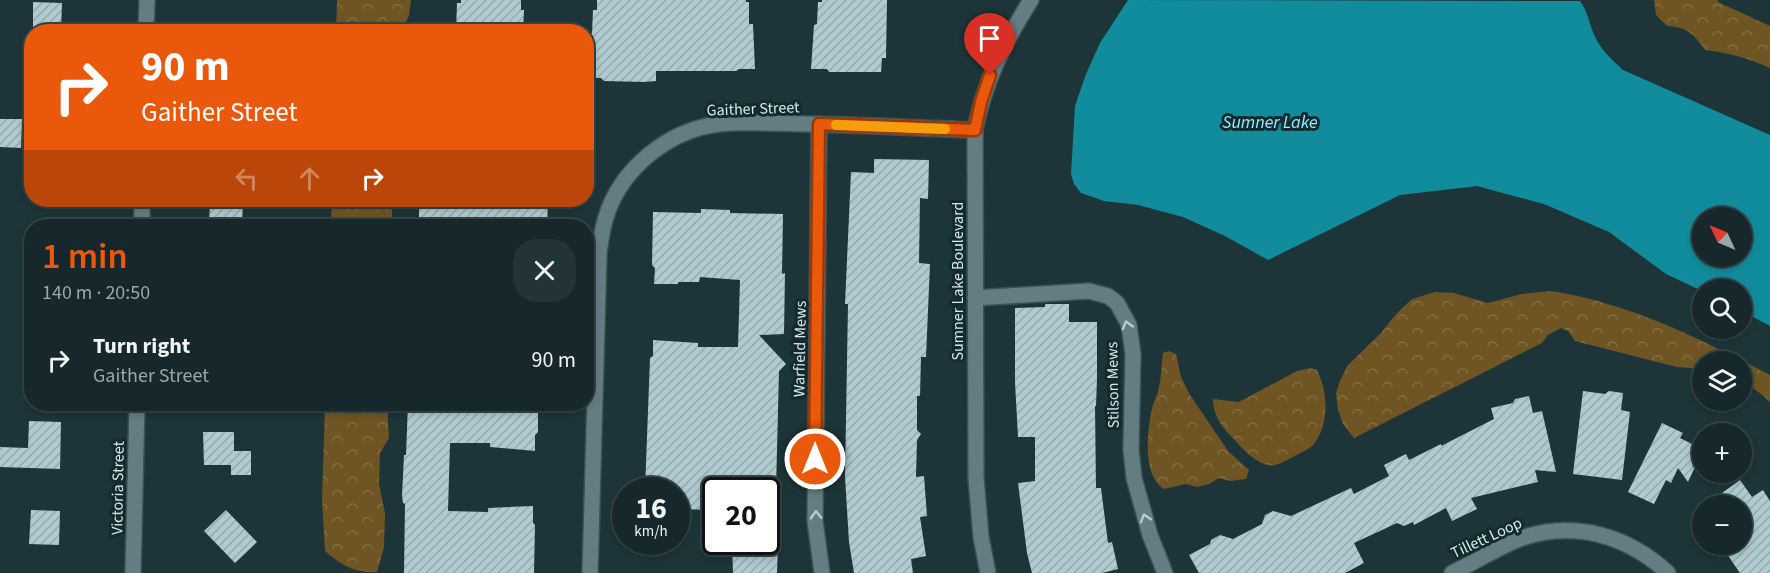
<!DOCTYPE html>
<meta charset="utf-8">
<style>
body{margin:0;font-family:"Source Sans 3",sans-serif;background:#233437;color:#f1f3f6;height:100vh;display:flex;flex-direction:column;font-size:22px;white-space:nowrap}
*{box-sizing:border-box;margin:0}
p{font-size:20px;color:#9ea6a9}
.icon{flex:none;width:33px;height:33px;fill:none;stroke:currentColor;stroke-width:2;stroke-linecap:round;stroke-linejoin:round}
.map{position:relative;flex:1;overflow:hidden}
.side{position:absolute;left:24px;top:219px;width:570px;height:192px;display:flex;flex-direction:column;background:#16282b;border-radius:24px;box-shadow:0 3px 9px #0003,0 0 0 2px #354447}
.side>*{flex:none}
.banner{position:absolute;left:24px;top:24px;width:570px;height:183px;border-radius:24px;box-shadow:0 3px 9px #0003,0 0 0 2px #354447;background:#ea580c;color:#fff;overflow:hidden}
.needle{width:39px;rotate:314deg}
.tools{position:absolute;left:1692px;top:207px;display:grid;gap:12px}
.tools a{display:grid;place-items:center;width:60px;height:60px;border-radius:50%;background:#16282b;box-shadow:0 3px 9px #0003,0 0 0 2px #354447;font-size:30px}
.speed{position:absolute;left:612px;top:477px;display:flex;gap:12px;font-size:30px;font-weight:700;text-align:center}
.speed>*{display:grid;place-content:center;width:78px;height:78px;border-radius:50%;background:#16282b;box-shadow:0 3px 9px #0003,0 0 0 2px #354447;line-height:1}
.speed small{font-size:15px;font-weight:400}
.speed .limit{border:3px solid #111;border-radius:9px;background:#fff;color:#111}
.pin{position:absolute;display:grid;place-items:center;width:51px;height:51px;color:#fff;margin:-62px -26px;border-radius:50% 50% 50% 0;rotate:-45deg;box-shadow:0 0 6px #0007}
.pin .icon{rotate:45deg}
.me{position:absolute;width:66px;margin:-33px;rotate:0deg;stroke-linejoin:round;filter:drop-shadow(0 0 4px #0008)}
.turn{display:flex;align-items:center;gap:21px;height:126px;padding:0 18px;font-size:27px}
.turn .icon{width:78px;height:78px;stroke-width:2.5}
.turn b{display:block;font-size:42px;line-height:51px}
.lanes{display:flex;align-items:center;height:57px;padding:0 18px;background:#0003;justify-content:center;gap:30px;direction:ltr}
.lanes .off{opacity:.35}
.round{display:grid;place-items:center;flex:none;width:63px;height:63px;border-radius:24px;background:#233437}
.overview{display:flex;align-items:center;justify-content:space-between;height:102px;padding:0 18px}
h1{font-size:36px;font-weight:600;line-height:45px;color:#ea580c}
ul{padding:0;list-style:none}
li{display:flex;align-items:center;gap:18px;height:78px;padding:0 18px}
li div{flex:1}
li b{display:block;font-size:22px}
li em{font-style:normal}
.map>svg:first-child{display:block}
</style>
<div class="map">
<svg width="1770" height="573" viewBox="0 0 1770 573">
<defs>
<pattern id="forest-crowns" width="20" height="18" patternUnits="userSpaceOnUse" patternTransform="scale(1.5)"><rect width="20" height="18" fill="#6f5524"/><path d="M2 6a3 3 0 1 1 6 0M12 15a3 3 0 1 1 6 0" fill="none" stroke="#836d44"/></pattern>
<pattern id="building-hatch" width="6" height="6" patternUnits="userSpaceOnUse" patternTransform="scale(1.5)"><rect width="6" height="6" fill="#afcbd0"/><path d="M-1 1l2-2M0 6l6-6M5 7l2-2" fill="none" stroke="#94aaae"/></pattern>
</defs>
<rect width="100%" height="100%" fill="#1d3539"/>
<path fill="url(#forest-crowns)" d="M337,0H411L409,15L402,31L336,32Z
M1654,0H1718V2L1770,26V68C1748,58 1730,53 1705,50C1694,34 1687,27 1667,26L1656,15Z
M332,200H392V226H331Z
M1551,291C1629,303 1701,339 1770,375V403L1765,397L1742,380V362H1702V369L1677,367L1575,341L1568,331L1561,328L1548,335L1542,343L1354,438L1343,424L1338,410L1336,393L1340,381L1347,366L1381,333L1397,313L1412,299L1435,292L1454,293L1488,303L1522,294Z
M1169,351L1176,354L1181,377L1190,395L1228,451L1249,470L1246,479L1230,481L1219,478L1209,484L1197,487L1186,484L1164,489C1142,475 1147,431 1152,409C1154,401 1158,394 1159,386C1162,376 1161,364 1163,353Z
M1310,368L1317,370C1328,392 1330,425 1313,445C1308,450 1299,453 1293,457C1285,461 1276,467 1267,465C1253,461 1240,446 1230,435C1220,425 1213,414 1213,399L1239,402L1297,371Z
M325,404H387L389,438L380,453L379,484L385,513L384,547L377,572C354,573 341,565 325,551L322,500Z"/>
<path fill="#118c9c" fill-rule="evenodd" d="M1128,0L1580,1C1587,11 1589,21 1593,32C1599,48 1611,59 1623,70L1770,135V326L1742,311V290H1702V291L1666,274L1609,232L1544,204L1477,186L1400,195L1268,260L1225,236L1183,217L1138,205L1104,201L1081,193L1074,184L1071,174L1075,106L1086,74L1100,43ZM1702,218H1742V256H1702Z"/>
<path fill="url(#building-hatch)" d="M461,0H521V10H524L523,32H456L457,3H461Z
M597,0H746V2H749V24H753L755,69H739L736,71H656V81L644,82L604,81L601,78H586L588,33H592L593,10H597Z
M822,0H887L886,58H882L881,72H829L827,69H811L814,25L817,24L818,2H822Z
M33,2L62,3L61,32H33Z
M0,119H22L21,148L0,147Z
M874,159L929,160L928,199L920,198L919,263L930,264L926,357H921L920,396H917V430L921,434L917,440L916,477L924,476L927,516L920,517L926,556L911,559L913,573H854L849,542L845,477L848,304H845L851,172L874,173Z
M210,200H243L242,226H209Z
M419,200H548L547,226H524V224H502L503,220L460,219V226H419Z
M701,209L730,210V213L783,214L782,274L785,273L784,334L759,335L786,364L779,371L776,490H716V510L676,509V490H645L650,358L653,356V340L698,343V347H738L740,280L700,277L699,282H678V284H654L655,268L652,265L653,212L701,213Z
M1045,304H1069V322H1097V379L1096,406H1095L1096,488H1101L1108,543L1112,542L1118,569L1102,573H1032L1027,553L1018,483L1035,481V437H1018L1015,382V308L1045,307Z
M1583,391L1605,394L1609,391L1623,393L1621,410L1630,412L1622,480L1573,474Z
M1529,396L1533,413L1542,411L1556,472L1535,470L1538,482L1471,498L1477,509L1452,521L1446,508L1414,525L1413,522L1404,526L1397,523L1354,543L1364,563L1345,573H1199L1189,555L1210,544L1211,540L1220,535L1233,539L1262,524L1265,515L1273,511L1291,516L1351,488L1354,494L1389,476L1384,465L1406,454L1409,460L1441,444V446L1494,419L1491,408L1513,403L1515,399Z
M408,404H538V432L535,435V451L490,447V443H450L448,511L488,512V508L533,506V523L535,525L534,573H404L405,504L403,503L402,496L404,455H406Z
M29,421L61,422L60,469L0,467V447L28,448Z
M1662,423L1683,433L1680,438L1702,449V452L1688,482L1678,468L1671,483L1666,480L1654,504L1628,492Z
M203,432H234V451H251V475H231V465H204Z
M1740,480L1752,497L1763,490L1770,501V573H1740L1720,544H1742V506H1704Z
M31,510L60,511L59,545L29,544Z
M226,510L257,542L235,563L204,531Z
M732,542H778L777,573H733Z"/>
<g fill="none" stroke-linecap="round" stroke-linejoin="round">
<g stroke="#3c5154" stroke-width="18">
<path id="minor" d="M146,32L147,0
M819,124L815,521L822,573
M142,226V200
M975,298L1089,291L1108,296L1117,303L1129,325L1133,354L1131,450L1134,478L1150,535L1165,573
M133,573L137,404
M590,573L599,253C601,241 602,229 606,217C621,168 669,130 719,124C745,121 779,124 806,124C862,125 918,128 975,130
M988,573L981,537L976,478L975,130C985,80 1004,43 1031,0
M1452,573C1475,562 1498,547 1522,538C1575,520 1628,536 1668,573"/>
</g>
<use href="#minor" stroke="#647d82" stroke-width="15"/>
</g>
<defs><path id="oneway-chevron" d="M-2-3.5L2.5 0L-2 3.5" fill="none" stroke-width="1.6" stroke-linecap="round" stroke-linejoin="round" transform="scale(1.5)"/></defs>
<g stroke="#bbcccf">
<use href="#oneway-chevron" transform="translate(1127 325) rotate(-105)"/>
<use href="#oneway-chevron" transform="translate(816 515) rotate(-92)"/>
<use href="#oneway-chevron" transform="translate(1145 518) rotate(-107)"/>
</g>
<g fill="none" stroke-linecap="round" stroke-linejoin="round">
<g stroke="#983908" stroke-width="15">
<path id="route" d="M815,459L819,124L975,130L981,102L990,75"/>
</g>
<use href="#route" stroke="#ea580c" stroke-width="10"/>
<path stroke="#f59e0b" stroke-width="10" d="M836,125L945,129"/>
</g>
<g text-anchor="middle" stroke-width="6" stroke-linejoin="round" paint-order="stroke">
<g font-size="16" fill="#d8e6e9" stroke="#132b2f">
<text transform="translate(753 108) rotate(-2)" y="6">Gaither Street</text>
<text transform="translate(957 281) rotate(-90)" y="6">Sumner Lake Boulevard</text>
<text transform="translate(799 349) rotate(-89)" y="6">Warfield Mews</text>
<text transform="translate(1112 385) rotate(-91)" y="6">Stilson Mews</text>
<text transform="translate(117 488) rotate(-89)" y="6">Victoria Street</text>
<text transform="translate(1486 537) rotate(-25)" y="6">Tillett Loop</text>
</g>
<g font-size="18" font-style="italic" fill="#90eefe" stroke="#132b2f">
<text x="1270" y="128">Sumner Lake</text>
</g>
</g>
</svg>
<div class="tools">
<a><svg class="needle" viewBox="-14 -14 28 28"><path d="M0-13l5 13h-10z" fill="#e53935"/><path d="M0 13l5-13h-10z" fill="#9ea6a9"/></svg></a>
<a><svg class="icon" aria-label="search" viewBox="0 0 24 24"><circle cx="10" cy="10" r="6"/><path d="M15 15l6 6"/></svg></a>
<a><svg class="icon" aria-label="layers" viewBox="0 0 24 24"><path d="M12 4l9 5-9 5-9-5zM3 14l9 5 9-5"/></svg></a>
<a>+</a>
<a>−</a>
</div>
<div class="speed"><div>16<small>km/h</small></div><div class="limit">20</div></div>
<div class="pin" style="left:990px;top:75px;background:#d93025"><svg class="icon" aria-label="arrive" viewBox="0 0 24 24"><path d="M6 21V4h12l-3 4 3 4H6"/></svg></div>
<svg class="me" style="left:815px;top:459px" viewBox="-20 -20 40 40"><circle r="17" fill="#ea580c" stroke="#fff" stroke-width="3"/><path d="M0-11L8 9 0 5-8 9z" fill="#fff"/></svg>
<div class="banner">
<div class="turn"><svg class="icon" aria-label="right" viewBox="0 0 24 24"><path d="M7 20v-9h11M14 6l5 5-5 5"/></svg><div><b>90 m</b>Gaither Street</div></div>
<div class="lanes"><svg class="icon off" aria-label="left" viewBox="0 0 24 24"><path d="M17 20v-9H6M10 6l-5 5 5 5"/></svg><svg class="icon off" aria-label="ahead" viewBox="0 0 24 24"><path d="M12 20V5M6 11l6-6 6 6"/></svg><svg class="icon" aria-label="right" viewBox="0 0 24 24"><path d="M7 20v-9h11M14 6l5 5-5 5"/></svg></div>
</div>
<section class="side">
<div class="overview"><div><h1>1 min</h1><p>140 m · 20:50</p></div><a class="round"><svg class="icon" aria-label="close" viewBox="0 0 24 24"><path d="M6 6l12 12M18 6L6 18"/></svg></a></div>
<ul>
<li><svg class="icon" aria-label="right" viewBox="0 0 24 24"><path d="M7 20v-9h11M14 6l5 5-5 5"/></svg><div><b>Turn right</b><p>Gaither Street</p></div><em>90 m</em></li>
</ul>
</section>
</div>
